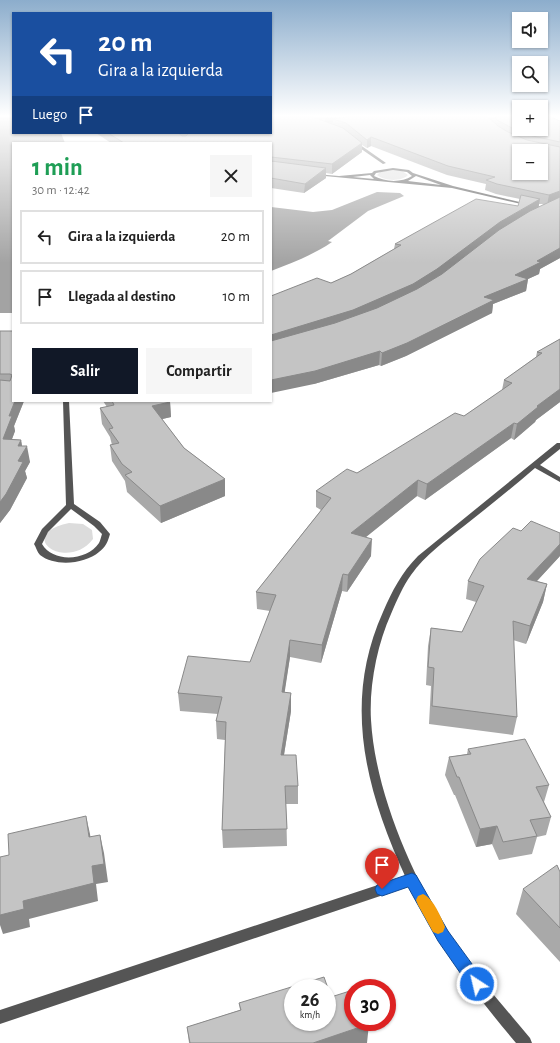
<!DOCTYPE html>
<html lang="es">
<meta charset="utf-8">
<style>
body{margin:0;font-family:"Alegreya Sans",sans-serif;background:#f6f6f6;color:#222;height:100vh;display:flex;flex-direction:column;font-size:15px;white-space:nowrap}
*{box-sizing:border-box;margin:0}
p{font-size:13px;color:#767676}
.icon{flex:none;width:22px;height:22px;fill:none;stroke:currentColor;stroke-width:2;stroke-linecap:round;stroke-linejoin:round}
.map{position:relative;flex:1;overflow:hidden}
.sheet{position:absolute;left:12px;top:142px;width:260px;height:260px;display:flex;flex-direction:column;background:#fff;border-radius:0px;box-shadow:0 1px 3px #0004}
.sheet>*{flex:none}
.guide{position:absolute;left:12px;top:12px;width:260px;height:122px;border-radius:0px;box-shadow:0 1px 3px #0004;background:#1a4fa0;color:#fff;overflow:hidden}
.tools{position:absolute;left:512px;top:12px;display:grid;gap:8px}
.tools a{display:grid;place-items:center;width:36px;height:36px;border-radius:0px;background:#fff;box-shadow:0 1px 3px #0004;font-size:20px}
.speed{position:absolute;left:284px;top:979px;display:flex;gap:8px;font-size:20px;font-weight:700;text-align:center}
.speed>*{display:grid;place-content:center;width:52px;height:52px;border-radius:50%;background:#fff;box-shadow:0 1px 3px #0004;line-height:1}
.speed small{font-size:10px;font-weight:400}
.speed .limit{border:6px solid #d22;background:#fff;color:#111}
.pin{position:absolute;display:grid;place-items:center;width:34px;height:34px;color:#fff;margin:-41px -17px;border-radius:50% 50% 50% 0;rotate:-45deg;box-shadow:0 0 4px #0007}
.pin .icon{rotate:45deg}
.me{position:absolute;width:44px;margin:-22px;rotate:325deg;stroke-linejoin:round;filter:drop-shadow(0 0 3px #0008)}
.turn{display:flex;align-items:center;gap:14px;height:84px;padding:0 20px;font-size:18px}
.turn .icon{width:52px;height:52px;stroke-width:2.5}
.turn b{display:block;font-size:28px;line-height:34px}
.then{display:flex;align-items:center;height:38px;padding:0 20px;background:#0003;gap:8px;font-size:15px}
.round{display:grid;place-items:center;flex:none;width:42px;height:42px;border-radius:0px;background:#f6f6f6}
.headline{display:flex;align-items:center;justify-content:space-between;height:68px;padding:0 20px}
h1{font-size:24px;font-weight:700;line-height:30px;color:#1e9e55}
.cta{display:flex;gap:8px;margin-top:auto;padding:8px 20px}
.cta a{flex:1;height:46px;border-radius:0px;background:#111827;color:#fff;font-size:16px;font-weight:700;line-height:46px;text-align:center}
.cta a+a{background:#f6f6f6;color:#222}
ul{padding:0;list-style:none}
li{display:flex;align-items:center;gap:12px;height:54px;margin:0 8px 6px;padding:0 12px;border:2px solid #e0e0e0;border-radius:0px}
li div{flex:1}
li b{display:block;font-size:15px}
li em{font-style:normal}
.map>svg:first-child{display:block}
</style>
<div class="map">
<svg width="560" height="1043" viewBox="0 0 560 1043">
<rect width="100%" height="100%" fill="#fff"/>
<path fill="#dcdcdc" d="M393,170L402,171L408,175C401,182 384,181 377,175L380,172Z
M69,523L83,524L92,530L93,539C67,573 13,535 69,523Z"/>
<path fill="#a3a3a3" d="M0,117H13V133H61L65,143H13V313H0Z
M377,192L400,193L404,196L368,211L328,241L332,242C313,255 292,263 271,271V207L313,212L332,210Z"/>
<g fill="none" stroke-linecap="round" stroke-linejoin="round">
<path fill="#555" fill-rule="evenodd" d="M354,142H356L386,163L383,164L354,144Z
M393,168L409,170L413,173L453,186L532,205L530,206L452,188L314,175L316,174L339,176L372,173L374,171ZM393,170L407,172L412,176C401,183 385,182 374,176L376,173ZM370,175L374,179L353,177ZM416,176L441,185L408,181Z
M63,401H69L74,504L100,522L110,534C108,541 106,547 99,552C85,564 55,567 40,555C37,552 36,547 34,544L42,529L66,505ZM71,509L94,526L102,534C101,537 100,541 99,543C87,561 53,563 42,544L48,532Z
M557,443H560V449L540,465L560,477V482L535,468C512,488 488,507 464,526C445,541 425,555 411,575C403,586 397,600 391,614C377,645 369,686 371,720C375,790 410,871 446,930C470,969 501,1003 530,1038L532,1043H516C475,994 436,945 410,886L0,1024V1010L405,876C366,790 342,703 383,612C392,591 402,572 418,556Z"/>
</g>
<path fill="#a9a9a9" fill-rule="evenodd" d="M271,117H519L560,121V258L540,269L539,274L528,279L526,291L493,304L492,313L406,356L381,366L379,365L314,384L331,283L351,274L394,249L395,244L518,206L520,199L496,194L485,190L486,184L447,175L371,146L367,148L362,145V152L332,174L326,173V178L304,193L271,188V143H111L96,133H271ZM539,204H542L544,205L539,207Z
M0,331H13V401H24L14,426L15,431L12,439L21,440L22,446L30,462L25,471L27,478L10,510L0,523Z
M560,339V402L536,420L535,422L514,440L511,438L425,500L417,496L365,537L371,556L347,592L342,591L321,663L290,657L284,693H291V711L284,755L298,786V804H286L287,846L223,848L222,830L225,740L217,739L216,721L218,714L180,711L178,693L250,662L270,611L257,609L256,592L321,510L316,507V491L357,473L464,416L502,390L504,380L536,357L537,352Z
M103,401H170L171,417L162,419L184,448L225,479V496L161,523L127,492L125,481L112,461L110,445H112L110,437L102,424L100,408L107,407Z
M560,556L537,581L547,584L543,602L526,644L513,640L517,717L513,735L429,724L431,686L426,685L428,646L431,628L462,632L476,602L466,599L468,581Z
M468,749L549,785L544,802L551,817L546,835L537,837L532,854L499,860L492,844L476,847L455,795H454L445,775L449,757L467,754Z
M560,872V962L516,914L523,889Z
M331,997L367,1043H189L187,1027L240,1010L239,1003Z"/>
<path fill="#898989" d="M325,117H345V121L333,119V122L325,124Z
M371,137V146L367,148V140Z
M362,143V152L332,174V164Z
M326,168V178L304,193L305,184Z
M560,191V198L547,205L549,195Z
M540,199L538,210L412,296L271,347V335L500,222Z
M560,248V258L540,269L539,274L528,279L526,291L493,304L492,313L406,356L381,366L382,353L484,297L515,275L537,261Z
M380,351L379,365L314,384L271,393V380Z
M560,389V402L536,420L535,422L514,440L517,424L537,406Z
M15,401H24L14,426L15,431L6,455L3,439L9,416Z
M170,402L171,417L154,421L152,406Z
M514,423L511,438L425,500L427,484Z
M21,440L23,452L27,446L30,462L25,471L27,478L10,510L0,523V502L18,446Z
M225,479V496L161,523L160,506Z
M418,480L417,496L350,550L351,533Z
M372,539L371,556L347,592L348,575Z
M560,544V556L523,596L527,579Z
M343,574L342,591L321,663L322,645Z
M547,584L543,602L526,644L530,626Z
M290,640V657L282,710V692Z
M291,693V711L281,773V755Z
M86,816L90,834L93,855L89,837Z
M497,826L492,844L476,847L480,829Z
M100,835L104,853L108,882L96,884L98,901L29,919L30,927L3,934L0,925V915L23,901L92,866Z
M369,1024L367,1043H313Z"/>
<path fill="#c4c4c4" stroke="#898989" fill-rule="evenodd" d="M271,117H313L343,128L362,143L332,164L271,157V143H124L108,133H178L182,136H186L188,134L186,133H271Z
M346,117H488L498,126L508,132L527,140L560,147V191L549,195L497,184L486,180L495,177L448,166L371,137L367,140L346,123L333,119ZM519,151H541V173H519Z
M495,117H519V129H541V117H551L560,121V142L528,135L512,128L497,120Z
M271,161L326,168L305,184L271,178Z
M521,195L540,199L500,222L437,269L413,284L353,310L271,335V296L317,278L331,283L351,274L401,245L395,244L476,199L518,206Z
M560,197V248L537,261L541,262L515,275L528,279L484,297L494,300L407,343L382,353L380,351L315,371L271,380V341L335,323L377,308L417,289L442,274L499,230L530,211Z
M0,331H13V401H15L9,416H12L3,439L21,440L18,446H27L18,461L23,462L6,494L0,502V380L10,381L12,375L10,374H0Z
M560,339V389L537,406L538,407L517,424L514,423L427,484L418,480L351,533L372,539L348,575L343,574L322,645L290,640L282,692L291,693L281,755H296L298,786H285L287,829L222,830L226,722L216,721L222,697L178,693L188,656L250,662L276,595L256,592L331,498L316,491L347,469L357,473L455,413L464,416L512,383L504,380L542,353L537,352Z
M112,401H170V402L152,406L184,448L225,479L160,506L125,475L132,472L122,464L110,445L119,443L109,429L113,428L100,408L114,405Z
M531,521L560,533V544L527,579L547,584L530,626L513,621L517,717L432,706L434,668L428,667L431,628L462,632L484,586L468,581L480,559L513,528L521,531Z
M525,739L549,785L536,787L551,817L530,820L537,836L503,842L497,826L480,829L459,777H457L449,757L471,754L468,749Z
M86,816L89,837L100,835L104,864L92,866L94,883L23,901L24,909L0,915V857L9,855L8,834Z
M557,865L560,872V928L523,889Z
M324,977L331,997L353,990V1022H368L369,1024L313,1043H190L187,1027L241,1010L239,1003ZM293,988H327V1022H293Z"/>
<linearGradient id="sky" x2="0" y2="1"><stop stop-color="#8cadcc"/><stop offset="0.44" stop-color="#fff"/><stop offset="1" stop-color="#fff" stop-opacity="0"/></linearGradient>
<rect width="560" height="263" fill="url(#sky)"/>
<path fill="#1a73e8" stroke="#114b97" d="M412,873L416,875L448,931L483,979L485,984L483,990L477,992L472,990L438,941L408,887L382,896L377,894L375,889L377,885Z"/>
<path fill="#f59e0b" d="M423,894C433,898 441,917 445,927L443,932L438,934L433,932L418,905L416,900L418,896Z"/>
</svg>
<div class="tools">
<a><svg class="icon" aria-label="sound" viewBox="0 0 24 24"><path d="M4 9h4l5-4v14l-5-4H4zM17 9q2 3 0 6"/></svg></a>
<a><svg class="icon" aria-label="search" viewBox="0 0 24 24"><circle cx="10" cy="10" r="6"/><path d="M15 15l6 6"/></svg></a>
<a>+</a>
<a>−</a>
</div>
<div class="speed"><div>26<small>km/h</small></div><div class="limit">30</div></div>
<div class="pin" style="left:382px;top:889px;background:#d93025"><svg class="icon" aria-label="arrive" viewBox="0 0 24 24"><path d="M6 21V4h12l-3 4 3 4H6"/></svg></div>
<svg class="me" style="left:477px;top:984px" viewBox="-20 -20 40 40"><circle r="17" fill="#1a73e8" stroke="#fff" stroke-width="3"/><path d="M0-11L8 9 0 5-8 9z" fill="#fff"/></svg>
<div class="guide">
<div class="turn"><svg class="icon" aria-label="left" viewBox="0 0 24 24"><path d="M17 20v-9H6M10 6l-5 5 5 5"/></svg><div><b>20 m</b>Gira a la izquierda</div></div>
<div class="then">Luego<svg class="icon" aria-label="arrive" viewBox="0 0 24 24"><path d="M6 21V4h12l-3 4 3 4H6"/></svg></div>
</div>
<section class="sheet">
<div class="headline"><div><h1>1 min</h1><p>30 m · 12:42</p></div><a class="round"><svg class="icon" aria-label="close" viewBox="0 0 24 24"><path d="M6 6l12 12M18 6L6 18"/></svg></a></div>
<ul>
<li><svg class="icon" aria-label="left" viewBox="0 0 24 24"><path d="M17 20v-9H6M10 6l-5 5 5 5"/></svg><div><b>Gira a la izquierda</b></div><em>20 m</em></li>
<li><svg class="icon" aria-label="arrive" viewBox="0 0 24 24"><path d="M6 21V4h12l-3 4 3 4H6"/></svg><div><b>Llegada al destino</b></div><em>10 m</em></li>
</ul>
<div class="cta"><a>Salir</a><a>Compartir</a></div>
</section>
</div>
